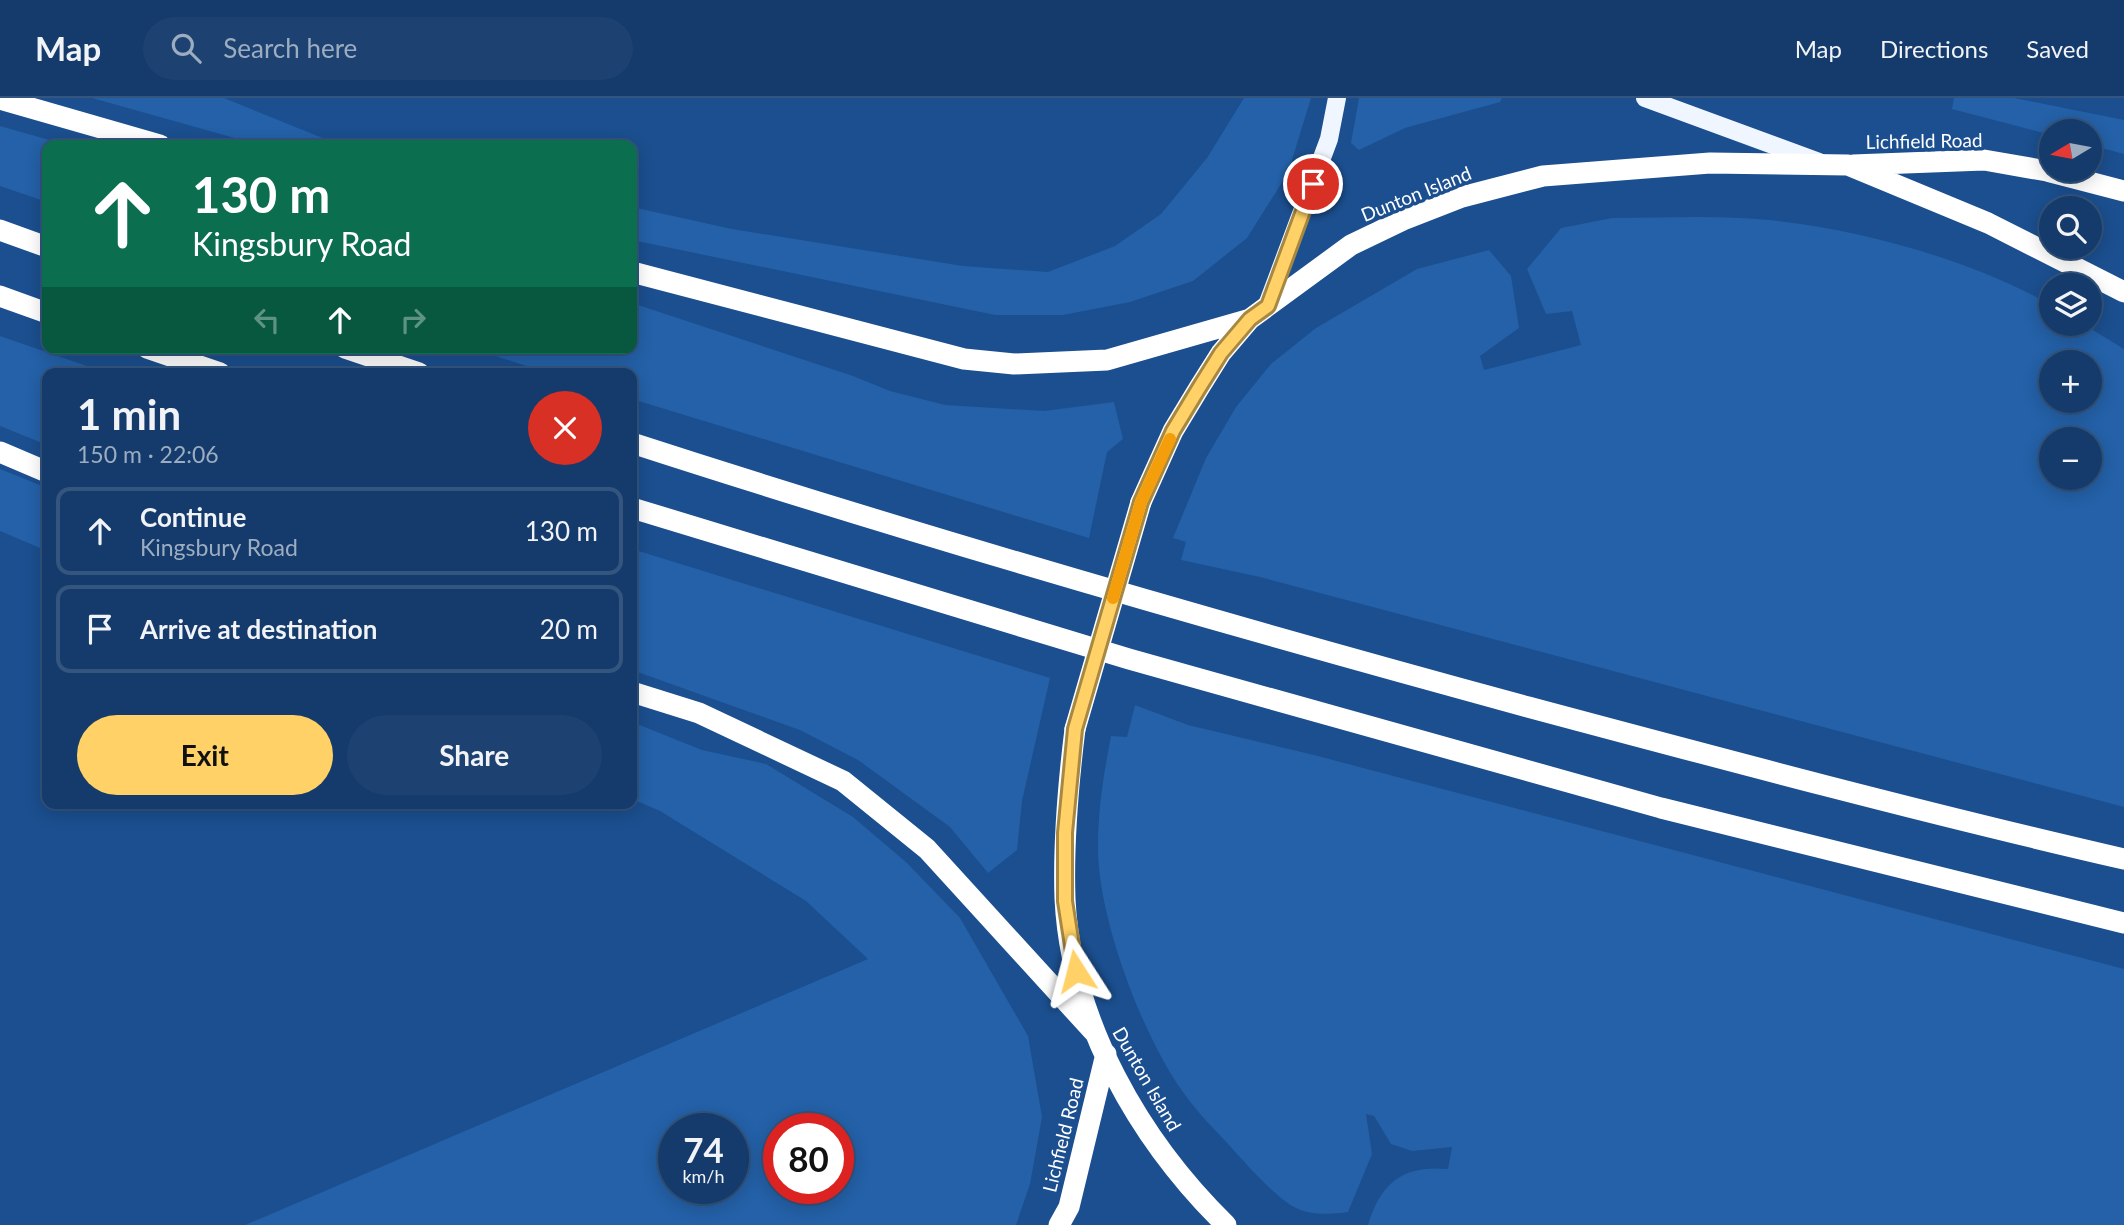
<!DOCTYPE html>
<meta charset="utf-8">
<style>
body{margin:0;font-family:Lato,sans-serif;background:#1d4271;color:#f1f3f6;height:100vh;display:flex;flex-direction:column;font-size:26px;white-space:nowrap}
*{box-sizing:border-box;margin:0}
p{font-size:23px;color:#9dadc1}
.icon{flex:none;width:38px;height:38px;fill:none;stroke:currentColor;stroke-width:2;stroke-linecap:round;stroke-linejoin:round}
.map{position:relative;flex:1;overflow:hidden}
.panel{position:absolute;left:42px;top:270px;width:595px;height:441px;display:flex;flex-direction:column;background:#143b6b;border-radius:14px;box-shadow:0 4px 18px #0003,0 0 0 2px #33557e}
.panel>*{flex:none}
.guide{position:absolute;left:42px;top:42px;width:595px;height:214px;border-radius:14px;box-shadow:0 4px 18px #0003,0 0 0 2px #33557e;background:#0b6e4f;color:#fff;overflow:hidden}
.needle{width:46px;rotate:260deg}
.tools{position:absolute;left:2039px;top:21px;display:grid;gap:14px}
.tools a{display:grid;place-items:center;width:63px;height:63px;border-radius:50%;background:#143b6b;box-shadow:0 4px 18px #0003,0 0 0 2px #33557e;font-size:35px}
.speed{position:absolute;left:658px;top:1015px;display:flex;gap:14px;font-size:35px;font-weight:700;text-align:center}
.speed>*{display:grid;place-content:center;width:91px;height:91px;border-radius:50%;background:#143b6b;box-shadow:0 4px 18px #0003,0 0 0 2px #33557e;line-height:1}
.speed small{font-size:18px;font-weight:400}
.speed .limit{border:10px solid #d22;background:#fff;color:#111}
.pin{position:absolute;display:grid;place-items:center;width:60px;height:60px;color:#fff;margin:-30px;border:4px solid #fff;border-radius:50%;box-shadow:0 2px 7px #0007}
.me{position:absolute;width:77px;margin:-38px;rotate:351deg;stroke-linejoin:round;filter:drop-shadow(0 0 5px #0008)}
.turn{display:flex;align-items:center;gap:24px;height:147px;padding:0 35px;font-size:32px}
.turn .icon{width:91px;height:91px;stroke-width:2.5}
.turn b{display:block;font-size:49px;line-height:60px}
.lanes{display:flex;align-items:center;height:66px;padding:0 35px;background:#0003;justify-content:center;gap:35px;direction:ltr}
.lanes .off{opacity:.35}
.round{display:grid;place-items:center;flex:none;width:74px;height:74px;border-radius:37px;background:#1d4271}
.overview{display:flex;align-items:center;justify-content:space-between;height:119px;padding:0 35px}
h1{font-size:42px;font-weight:700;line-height:52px}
.cta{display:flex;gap:14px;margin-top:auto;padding:14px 35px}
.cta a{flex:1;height:80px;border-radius:42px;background:#ffd166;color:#111;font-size:28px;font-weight:700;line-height:80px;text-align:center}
.cta a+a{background:#1d4271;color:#f1f3f6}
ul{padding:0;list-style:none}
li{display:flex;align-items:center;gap:21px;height:88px;margin:0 14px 10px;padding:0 21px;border:4px solid #33557e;border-radius:14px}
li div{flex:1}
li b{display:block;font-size:26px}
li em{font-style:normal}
header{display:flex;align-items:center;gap:42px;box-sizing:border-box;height:98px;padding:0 35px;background:#143b6b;border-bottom:2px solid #33557e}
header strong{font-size:33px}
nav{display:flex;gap:38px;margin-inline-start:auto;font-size:24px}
.search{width:490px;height:63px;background:#1d4271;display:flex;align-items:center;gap:18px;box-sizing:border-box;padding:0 24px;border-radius:38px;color:#9dadc1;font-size:26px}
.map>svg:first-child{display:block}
</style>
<header>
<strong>Map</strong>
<div class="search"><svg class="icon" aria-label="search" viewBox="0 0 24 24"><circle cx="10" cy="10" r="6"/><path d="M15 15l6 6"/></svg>Search here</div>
<nav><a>Map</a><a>Directions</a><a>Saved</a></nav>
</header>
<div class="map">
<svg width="2124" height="1127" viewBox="0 0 2124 1127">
<rect width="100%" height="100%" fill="#1b4f8f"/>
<path fill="#2461a8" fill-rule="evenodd" d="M92,0H224L330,43L351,47H260Z
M1244,0H1311L1288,75L1247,140L1193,183L1130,204L1063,217H995L632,142V109L732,131L963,168L1048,174L1115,148L1161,116L1207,60Z
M1359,0H1502L1500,4L1405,30L1359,52L1351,45Z
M1954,0H2014L2124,22V56L2090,47V33H2051V37L1952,11Z
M0,28L67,47H47V104L0,88Z
M1612,120C1655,120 1698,118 1740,120C1837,124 1967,159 2051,207V226H2083L2124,251V709L1260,479L1181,462L1186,444L1173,440L1206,360L1236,309L1271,266L1316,230L1417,171L1489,152L1511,178L1519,230L1480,258L1484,272L1581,247L1572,213L1546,216L1527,171L1561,130ZM2051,264H2090V303H2051ZM2090,341V380H2051V341Z
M632,205L853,278L890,293L945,307L1044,313L1114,304L1123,341L1107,354L1089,440L632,301V275H548L471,250H632Z
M0,238L107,275H47V347L0,328Z
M0,371L47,390V453L0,433Z
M632,451L1050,580L1022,703L1017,752L988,775L950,729L858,662L800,632L632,572Z
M1135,607L1188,627L1314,657L2124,871V1127H1368C1381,1084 1403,1067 1448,1071L1452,1049L1412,1053L1391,1046L1374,1018L1366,1016L1372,1056L1348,1114C1331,1116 1312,1118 1296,1110C1277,1101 1244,1064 1230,1048C1216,1033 1200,1017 1188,1001C1144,944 1097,819 1098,748C1098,710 1104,674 1111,638L1127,639Z
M632,624L702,652L766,666L853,719L907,765L960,820L1028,938L1042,1019L1030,1086L1016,1127H245L868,861L806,803L660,713L632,701ZM674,1031H733V1090H674ZM779,1031H838V1090H779Z"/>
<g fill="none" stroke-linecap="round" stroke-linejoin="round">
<path stroke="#f0f6ff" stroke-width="18" d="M1645,0L1819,64
M1267,207L1329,41L1337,0"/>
<path stroke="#fff" stroke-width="21" d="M0,1L160,47
M1853,67L1984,62L2047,73L2124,93
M0,132L47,149
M632,174L964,261L1014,266L1107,262L1250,221
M0,198L47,215
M147,250L220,275
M345,250L419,275
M632,345C928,441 1227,527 1528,609C1726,662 1924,715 2124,761
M0,354L47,374
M1141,404L1173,333L1199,290L1221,255L1250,221L1351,147L1403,122L1462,99L1543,78L1710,65L1848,67L1988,125L2124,194
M632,410L1129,561L1661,710L2124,825
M632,594L699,615L843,683L927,751L1094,934
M1075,631C1068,688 1063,743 1065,801C1071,924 1140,1043 1226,1127
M1059,1127L1069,1109L1106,956"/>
<path stroke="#fff" stroke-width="21" d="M1075,631L1141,404"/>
</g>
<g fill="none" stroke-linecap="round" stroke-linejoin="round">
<g stroke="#a68842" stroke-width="18">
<path id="route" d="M1076,873L1065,803V735L1075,631L1141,404L1173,333L1199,290L1221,255L1250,221L1268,208L1313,86"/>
</g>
<use href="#route" stroke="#ffd166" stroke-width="12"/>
<path stroke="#f59e0b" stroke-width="12" d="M1113,500L1141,404L1170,341"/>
</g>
<g text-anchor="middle" stroke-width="7" stroke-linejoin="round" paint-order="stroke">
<g font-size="19" fill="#fff" stroke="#1b4f8f">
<text transform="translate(1924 43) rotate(-1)" y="7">Lichfield Road</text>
<text transform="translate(1416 96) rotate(-22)" y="7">Dunton Island</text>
<text transform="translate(1147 981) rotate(60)" y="7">Dunton Island</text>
<text transform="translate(1063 1037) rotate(-76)" y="7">Lichfield Road</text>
</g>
</g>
</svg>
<div class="tools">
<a><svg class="needle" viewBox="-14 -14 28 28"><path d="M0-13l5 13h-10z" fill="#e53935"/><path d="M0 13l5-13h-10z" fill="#9dadc1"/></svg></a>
<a><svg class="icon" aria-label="search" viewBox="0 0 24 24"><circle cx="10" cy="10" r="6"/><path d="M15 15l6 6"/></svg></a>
<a><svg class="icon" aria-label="layers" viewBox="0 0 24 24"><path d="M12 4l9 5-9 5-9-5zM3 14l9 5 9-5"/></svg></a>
<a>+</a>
<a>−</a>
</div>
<div class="speed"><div>74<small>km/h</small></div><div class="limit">80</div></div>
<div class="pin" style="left:1313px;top:86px;background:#d93025"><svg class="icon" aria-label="arrive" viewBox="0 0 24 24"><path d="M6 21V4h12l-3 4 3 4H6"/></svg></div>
<svg class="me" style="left:1076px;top:873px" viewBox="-20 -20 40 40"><path d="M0-17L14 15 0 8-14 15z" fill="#ffd166" stroke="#fff" stroke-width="4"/></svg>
<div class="guide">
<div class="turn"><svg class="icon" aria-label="ahead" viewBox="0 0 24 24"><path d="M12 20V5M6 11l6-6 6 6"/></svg><div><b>130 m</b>Kingsbury Road</div></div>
<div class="lanes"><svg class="icon off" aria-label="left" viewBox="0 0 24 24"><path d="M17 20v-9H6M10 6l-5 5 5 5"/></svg><svg class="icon" aria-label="ahead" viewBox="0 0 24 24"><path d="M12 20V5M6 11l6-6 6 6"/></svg><svg class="icon off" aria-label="right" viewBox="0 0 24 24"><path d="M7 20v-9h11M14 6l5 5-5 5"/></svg></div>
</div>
<section class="panel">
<div class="overview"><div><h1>1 min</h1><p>150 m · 22:06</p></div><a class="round" style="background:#d93025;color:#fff"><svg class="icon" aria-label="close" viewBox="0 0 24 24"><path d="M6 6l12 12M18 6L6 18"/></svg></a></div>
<ul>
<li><svg class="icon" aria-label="ahead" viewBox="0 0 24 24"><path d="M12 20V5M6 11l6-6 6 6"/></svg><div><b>Continue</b><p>Kingsbury Road</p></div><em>130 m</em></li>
<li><svg class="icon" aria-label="arrive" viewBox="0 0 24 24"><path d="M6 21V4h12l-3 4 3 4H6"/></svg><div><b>Arrive at destination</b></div><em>20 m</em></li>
</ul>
<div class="cta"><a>Exit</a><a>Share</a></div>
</section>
</div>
